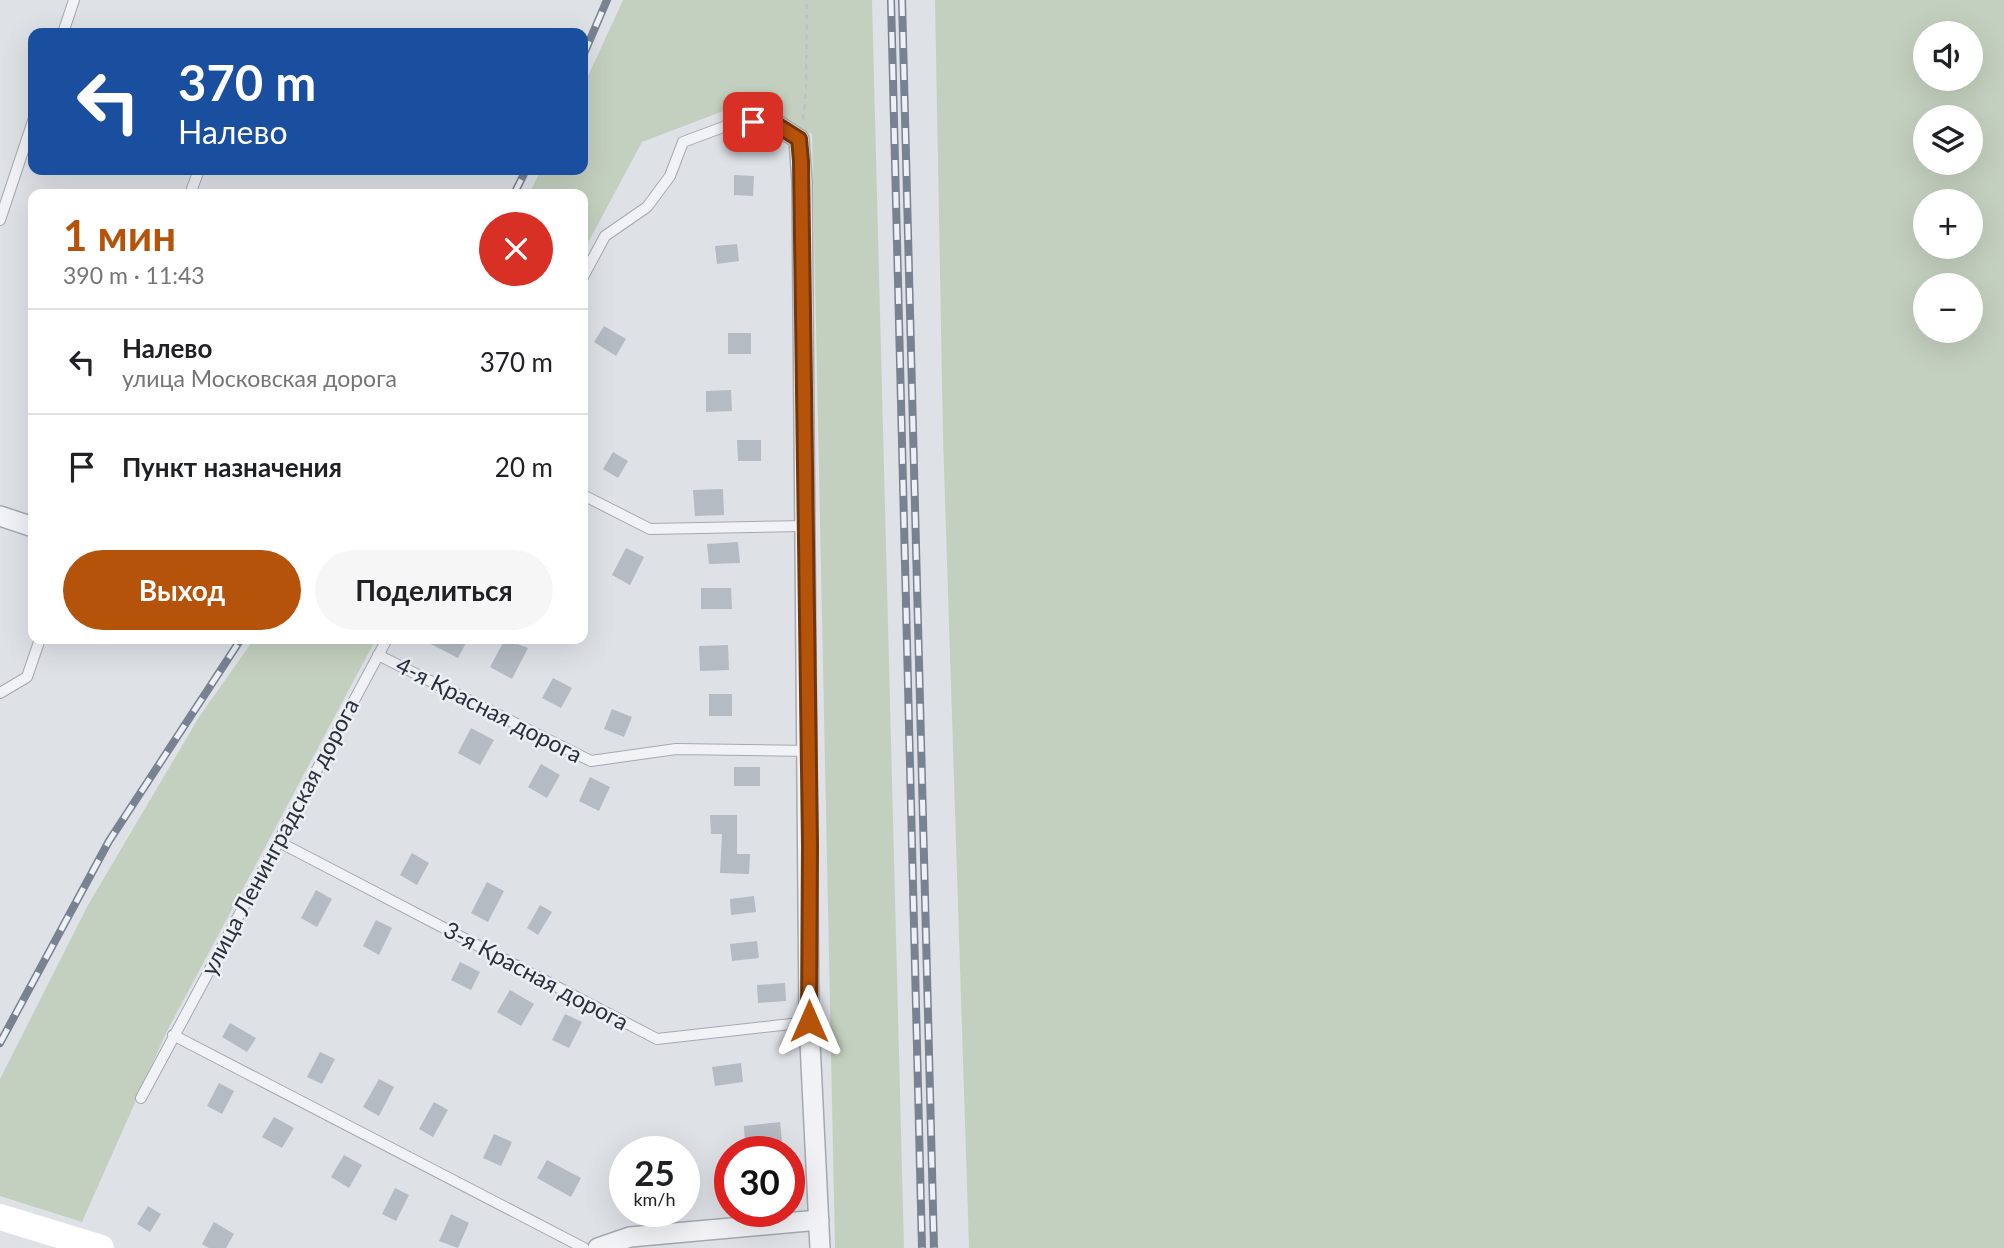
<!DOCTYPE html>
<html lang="ru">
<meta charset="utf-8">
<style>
body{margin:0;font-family:Lato,sans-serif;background:#f6f6f6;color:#202124;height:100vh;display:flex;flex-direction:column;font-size:26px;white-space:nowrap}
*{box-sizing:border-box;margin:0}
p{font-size:23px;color:#757577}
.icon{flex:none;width:38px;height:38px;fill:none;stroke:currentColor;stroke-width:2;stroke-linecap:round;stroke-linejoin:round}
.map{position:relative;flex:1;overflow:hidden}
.details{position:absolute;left:28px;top:189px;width:560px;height:455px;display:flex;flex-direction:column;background:#fff;border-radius:14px;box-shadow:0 7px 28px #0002}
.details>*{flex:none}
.top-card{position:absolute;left:28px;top:28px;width:560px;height:147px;border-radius:14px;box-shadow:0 7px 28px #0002;background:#1a4fa0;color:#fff;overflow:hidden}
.tools{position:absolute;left:1913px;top:21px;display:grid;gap:14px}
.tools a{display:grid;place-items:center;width:70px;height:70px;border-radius:50%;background:#fff;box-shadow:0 7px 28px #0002;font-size:35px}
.speed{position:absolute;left:609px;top:1136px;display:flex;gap:14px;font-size:35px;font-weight:700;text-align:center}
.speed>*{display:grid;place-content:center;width:91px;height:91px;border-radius:50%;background:#fff;box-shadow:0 7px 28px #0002;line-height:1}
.speed small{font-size:18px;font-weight:400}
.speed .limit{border:10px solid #d22;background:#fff;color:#111}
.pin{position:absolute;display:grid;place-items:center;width:60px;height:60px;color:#fff;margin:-30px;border-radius:14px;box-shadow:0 4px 10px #0006}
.me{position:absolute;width:77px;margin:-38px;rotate:0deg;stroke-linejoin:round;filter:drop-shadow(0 0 5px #0008)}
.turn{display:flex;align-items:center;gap:24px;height:147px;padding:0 35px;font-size:32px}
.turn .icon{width:91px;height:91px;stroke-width:2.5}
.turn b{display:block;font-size:49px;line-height:60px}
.round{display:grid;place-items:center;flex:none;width:74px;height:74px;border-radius:37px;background:#f6f6f6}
.overview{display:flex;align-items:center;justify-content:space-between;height:119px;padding:0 35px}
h1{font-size:42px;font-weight:700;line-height:52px;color:#b45309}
.cta{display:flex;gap:14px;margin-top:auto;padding:14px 35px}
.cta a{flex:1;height:80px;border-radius:42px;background:#b45309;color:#fff;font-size:28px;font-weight:700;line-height:80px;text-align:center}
.cta a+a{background:#f6f6f6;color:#202124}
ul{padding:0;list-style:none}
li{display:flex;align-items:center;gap:21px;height:105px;padding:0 35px;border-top:2px solid #e0e0e0}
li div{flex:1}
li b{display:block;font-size:26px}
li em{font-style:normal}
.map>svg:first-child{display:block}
</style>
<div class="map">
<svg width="2004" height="1248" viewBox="0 0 2004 1248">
<rect width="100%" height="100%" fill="#dee2e7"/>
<path fill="#c4d0bf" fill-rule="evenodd" d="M623,0H872L904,1248H835L812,134L764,111L726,110L642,142L583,252V194H529L541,170H583V87Z
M935,0H2004V1248H969L943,437ZM1925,33H1970V79H1925ZM1925,117H1970V163H1925ZM1970,201V247H1925V201ZM1925,285H1970V331H1925Z
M254,639H376L166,1033L82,1222L0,1196V1079L88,905L199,717Z"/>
<path fill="#b5bbc3" d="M734,175L754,176L753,196L734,195Z
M737,244L739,261L717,264L715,246Z
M604,326L626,339L616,356L594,342Z
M728,333H751V354H728Z
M731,390L732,411L706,412V391Z
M737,440H761V461H738Z
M613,452L628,461L618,478L603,469Z
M723,489L724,515L695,516L693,490Z
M738,542L740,563L709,564L707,544Z
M626,548L644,557L630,585L612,575Z
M701,588H731L732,609H701Z
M421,639H468L458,658Z
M505,639L528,648L512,679L490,667Z
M728,645L729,670L700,671L699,646Z
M553,678L572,688L561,708L542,698Z
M709,694H732V716H709Z
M612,709L632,717L624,737L604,729Z
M471,728L494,740L480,765L458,753Z
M541,764L560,775L547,798L528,787Z
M734,767H760V786H734Z
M590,777L610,787L599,811L579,801Z
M710,815H737V854H750L749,874L720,873L722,834H711Z
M412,853L429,863L417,885L400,875Z
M487,882L504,891L488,922L471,913Z
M316,890L332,899L317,927L301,918Z
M754,896L756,912L731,915L730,899Z
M540,905L552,912L538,935L527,928Z
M376,920L392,928L379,955L363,946Z
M757,941L759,958L732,961L730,944Z
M460,962L480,972L471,990L451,980Z
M785,983L786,1001L758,1003L757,985Z
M510,990L534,1004L521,1026L497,1012Z
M565,1014L582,1022L569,1048L552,1040Z
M230,1023L256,1038L247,1052L222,1037Z
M320,1052L335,1059L322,1084L307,1077Z
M741,1063L743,1082L715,1086L712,1067Z
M379,1079L394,1087L379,1116L363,1107Z
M219,1083L234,1091L222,1114L207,1106Z
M434,1102L448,1110L433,1137L419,1129Z
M274,1117L294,1128L282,1148L262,1137Z
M780,1122L782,1141L745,1144L744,1126Z
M494,1134L512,1142L501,1166L483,1158Z
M344,1155L362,1165L349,1188L331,1177Z
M547,1160L581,1178L571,1197L537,1178Z
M395,1188L409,1195L396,1221L382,1214Z
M148,1206L161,1214L150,1232L137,1224Z
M451,1214L469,1223L458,1248L439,1241Z
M214,1222L234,1234L226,1248H209L202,1244Z"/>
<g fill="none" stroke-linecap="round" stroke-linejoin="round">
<g stroke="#a4a9b1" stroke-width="12">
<path id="service" d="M63,33L74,0
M190,194L199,170
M0,220L33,121
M583,277L605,236L647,207L670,176L683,142L734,123L772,122
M583,495L650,529L805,526
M378,655L591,761L676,749L809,751
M0,693L27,677L40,639
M279,842L657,1039L809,1022
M173,1035L584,1248
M141,1098L387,639"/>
</g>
<g stroke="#a4a9b1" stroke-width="22">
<path id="minor" d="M772,122L799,139L802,182L809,1022L820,1248
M0,516L33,527
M598,1248L630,1237L819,1220"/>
</g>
<path stroke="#bcc0c5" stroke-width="2.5" stroke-dasharray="5 5" stroke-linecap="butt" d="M803,119L806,93L807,0"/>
<use href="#service" stroke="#f0f2f5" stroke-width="10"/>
<use href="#minor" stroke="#f0f2f5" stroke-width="19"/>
<path stroke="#fff" stroke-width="26" d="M0,1217L101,1248"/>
<g stroke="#788290" stroke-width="8">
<path id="rail" d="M891,0L922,1248
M902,0L934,1248
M583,56L607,0
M514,194L526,170
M0,1043L109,841L241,639"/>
</g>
<use href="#rail" stroke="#edf0f5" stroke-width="5" stroke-dasharray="16" stroke-linecap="butt"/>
</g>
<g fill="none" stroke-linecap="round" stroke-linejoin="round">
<g stroke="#753606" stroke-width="18">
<path id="route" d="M753,122H772L799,139L801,161L810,845L809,1021"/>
</g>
<use href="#route" stroke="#b45309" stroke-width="12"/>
</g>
<g text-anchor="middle" stroke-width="5" stroke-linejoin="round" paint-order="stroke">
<g font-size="23" fill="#28303d" stroke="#edf0f5">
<text transform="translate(489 710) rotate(27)" y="8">4-я Красная дорога</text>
<text transform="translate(280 837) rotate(-62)" y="8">улица Ленинградская дорога</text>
<text transform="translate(536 976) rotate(28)" y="8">3-я Красная дорога</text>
</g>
</g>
</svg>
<div class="tools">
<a><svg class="icon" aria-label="sound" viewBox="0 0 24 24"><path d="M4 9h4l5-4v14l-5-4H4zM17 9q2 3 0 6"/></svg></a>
<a><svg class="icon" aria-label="layers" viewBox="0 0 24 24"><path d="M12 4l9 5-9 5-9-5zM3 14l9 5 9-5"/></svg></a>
<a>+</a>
<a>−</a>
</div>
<div class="speed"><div>25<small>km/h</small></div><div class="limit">30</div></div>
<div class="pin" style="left:753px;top:122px;background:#d93025"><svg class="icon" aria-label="arrive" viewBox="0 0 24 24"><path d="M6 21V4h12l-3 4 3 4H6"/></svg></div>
<svg class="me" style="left:809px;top:1021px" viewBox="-20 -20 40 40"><path d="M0-17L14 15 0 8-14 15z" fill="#b45309" stroke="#fff" stroke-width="4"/></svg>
<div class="top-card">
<div class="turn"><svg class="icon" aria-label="left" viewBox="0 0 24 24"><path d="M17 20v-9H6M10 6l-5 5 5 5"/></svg><div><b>370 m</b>Налево</div></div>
</div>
<section class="details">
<div class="overview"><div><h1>1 мин</h1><p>390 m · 11:43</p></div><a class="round" style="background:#d93025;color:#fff"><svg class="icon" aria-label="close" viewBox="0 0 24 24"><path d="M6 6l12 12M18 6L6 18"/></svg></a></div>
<ul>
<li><svg class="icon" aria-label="left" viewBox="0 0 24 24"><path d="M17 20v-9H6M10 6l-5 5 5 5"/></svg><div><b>Налево</b><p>улица Московская дорога</p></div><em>370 m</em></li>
<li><svg class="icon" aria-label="arrive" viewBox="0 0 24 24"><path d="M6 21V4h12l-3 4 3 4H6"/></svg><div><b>Пункт назначения</b></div><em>20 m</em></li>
</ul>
<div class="cta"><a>Выход</a><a>Поделиться</a></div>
</section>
</div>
